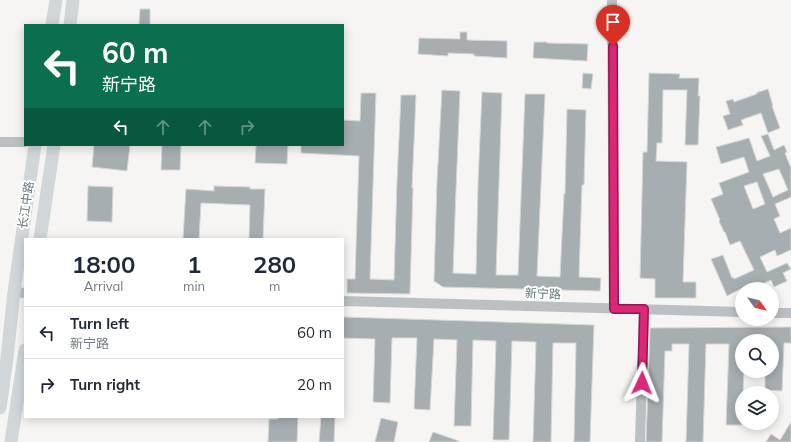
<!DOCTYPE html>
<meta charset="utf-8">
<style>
body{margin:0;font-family:Mulish,"Noto Sans SC",sans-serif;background:#f6f6f7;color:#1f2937;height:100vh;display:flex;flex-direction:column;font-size:15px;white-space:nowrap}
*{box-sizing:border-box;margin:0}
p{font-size:13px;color:#747a83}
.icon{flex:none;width:22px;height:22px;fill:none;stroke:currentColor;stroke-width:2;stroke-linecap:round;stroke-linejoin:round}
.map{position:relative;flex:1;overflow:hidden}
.details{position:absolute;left:24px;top:238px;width:320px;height:180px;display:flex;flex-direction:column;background:#fff;border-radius:0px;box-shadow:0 2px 10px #0003}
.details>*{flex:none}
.banner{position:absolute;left:24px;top:24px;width:320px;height:122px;border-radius:0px;box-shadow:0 2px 10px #0003;background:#0b6e4f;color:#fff;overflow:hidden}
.needle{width:26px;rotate:124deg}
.tools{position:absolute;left:735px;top:282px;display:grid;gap:8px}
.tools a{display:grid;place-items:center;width:44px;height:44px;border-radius:50%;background:#fff;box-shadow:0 2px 10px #0003;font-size:20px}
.pin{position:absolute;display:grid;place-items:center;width:34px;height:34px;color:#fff;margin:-41px -17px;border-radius:50% 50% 50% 0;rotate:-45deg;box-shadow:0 0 4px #0007}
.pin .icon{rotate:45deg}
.me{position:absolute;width:44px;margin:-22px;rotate:2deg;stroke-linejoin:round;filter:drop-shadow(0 0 3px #0008)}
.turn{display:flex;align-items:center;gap:14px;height:84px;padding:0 12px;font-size:18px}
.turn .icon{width:52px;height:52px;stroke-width:2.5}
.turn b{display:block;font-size:28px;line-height:34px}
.lanes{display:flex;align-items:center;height:38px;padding:0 12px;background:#0003;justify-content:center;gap:20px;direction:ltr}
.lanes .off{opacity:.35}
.eta{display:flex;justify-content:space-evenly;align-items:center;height:68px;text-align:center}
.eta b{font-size:24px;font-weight:700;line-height:28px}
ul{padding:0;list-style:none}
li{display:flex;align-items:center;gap:12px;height:52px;padding:0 12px;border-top:1px solid #e0e1e3}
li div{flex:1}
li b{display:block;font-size:15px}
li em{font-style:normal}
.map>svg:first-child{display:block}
</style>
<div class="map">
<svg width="791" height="442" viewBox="0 0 791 442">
<rect width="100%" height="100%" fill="#f6f5f3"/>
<path fill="#a6aeb1" stroke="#d7d7d6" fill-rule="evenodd" d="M140,9H150V25H139Z
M460,32H467V40L507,41V58L474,56V54L448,53V56L418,54L419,38L460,39Z
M534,42H547V43L588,44L587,61L533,58Z
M583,73L593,74L591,89L582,88Z
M649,73L680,74L679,78H699L698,96H700L698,145H685L687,90H663L662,143H657L656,161L687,162L683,282H696V298H655V279L640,278L643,152H647Z
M768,89L773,106H772L780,128L768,133L761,113L741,120L743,125L728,130L723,116L730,114L726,101L733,99L734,102L757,94L756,93Z
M442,90L460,91L456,190L453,273L476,274L478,183L482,92L502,93L496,275H518L525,94H545L537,276L560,277L564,194H565L567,109L586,110L584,185H582L579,277L601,278L600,291L443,287L434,281L437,181Z
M361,93H376L370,279L394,280L397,181L401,95H416L412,188H413L410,294L347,293V279H355L359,156L301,153V145H343V120L360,121Z
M768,134L774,150L784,145L787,152L785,153L791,168V197L775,204L780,216L774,219L780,233L791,228V250L777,256L775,250L760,257L767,272L787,263L791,269L783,273L787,281L774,287L771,280L752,289L750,284L727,296L711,259L723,255L732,278L733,277L734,279L754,270L740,241L730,245L725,232H724L719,221L720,220L711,199L723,194L719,183L749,172L744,157L721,164L716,147L749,138L757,161L770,156L761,136ZM779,169L788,190L773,197L763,174ZM757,182L765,204L753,209L744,186Z
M94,145H130L127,171L92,167Z
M162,145H181L180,170H161Z
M256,145H288L287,164L255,163Z
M88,186L113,187L112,222L87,221Z
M214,186L250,187V189H265L263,239H249L250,205L201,203L199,239H183L186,189L214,191Z
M343,317L594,325L590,442H574L576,343H553L551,442H533L536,342L512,341L509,440H493L496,341L473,340L471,426H454L457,340L434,339L430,410L414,409L417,338H392L390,403L373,402L375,339L343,338Z
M791,327V343H784L782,391L765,390V371H772V341H742V371H744L743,393H742V425H726L729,344H706L703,442H686L689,344H672V351H665L662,442H646L650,328Z
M278,417H298L297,442H268L269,419H278Z
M321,417H335L334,442H319Z
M381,418L398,422L394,442H375Z
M791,422V442H766L771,434L780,440Z
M433,432L459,441V442H429Z"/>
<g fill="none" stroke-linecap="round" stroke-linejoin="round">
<path stroke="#bbc1c3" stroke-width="10" d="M612,0L614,309
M0,142H25
M14,292L25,293
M343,301L742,312
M772,313H791
M640,442L644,309"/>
<path stroke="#d1d6d8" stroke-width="13" d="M52,25L56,0
M70,25L73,0
M40,239L54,145
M0,408L7,358L14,292L35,145
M11,442L25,350"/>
</g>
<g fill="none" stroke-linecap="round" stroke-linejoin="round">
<g stroke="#8e194d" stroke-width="10">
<path id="route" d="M613,46L614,309H644L642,383"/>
</g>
<use href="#route" stroke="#db2777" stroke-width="7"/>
</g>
<g text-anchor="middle" stroke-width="4" stroke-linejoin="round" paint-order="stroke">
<g font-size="12" fill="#64757b" stroke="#fff">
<text transform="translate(26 205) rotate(-82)" y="4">长江中路</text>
<text transform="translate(543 294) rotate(2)" y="4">新宁路</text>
</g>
</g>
</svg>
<div class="tools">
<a><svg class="needle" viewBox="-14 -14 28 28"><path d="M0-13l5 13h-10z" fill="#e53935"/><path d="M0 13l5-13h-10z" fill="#747a83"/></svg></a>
<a><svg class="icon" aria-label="search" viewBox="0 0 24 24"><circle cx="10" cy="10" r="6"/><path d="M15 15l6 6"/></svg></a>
<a><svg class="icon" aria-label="layers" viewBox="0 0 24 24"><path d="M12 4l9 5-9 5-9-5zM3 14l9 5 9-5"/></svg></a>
</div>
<div class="pin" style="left:613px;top:46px;background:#d93025"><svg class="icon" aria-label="arrive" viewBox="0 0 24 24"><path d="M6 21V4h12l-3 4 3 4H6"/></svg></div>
<svg class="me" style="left:642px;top:383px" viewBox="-20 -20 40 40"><path d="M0-17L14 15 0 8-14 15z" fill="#db2777" stroke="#fff" stroke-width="4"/></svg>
<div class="banner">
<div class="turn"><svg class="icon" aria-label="left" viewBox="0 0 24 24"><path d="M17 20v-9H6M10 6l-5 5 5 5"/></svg><div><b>60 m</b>新宁路</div></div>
<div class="lanes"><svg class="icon" aria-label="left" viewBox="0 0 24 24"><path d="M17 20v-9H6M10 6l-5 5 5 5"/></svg><svg class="icon off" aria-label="ahead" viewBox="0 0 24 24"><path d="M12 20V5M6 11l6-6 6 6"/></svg><svg class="icon off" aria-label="ahead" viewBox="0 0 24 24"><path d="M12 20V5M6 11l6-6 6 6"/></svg><svg class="icon off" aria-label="right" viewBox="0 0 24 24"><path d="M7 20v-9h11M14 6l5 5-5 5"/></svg></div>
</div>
<section class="details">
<div class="eta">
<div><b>18:00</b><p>Arrival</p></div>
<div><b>1</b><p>min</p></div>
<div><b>280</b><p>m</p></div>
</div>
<ul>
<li><svg class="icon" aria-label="left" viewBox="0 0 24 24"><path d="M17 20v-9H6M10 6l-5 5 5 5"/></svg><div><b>Turn left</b><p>新宁路</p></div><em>60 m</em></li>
<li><svg class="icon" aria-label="right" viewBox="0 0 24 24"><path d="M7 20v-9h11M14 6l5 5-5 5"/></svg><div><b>Turn right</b></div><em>20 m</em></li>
</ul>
</section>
</div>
